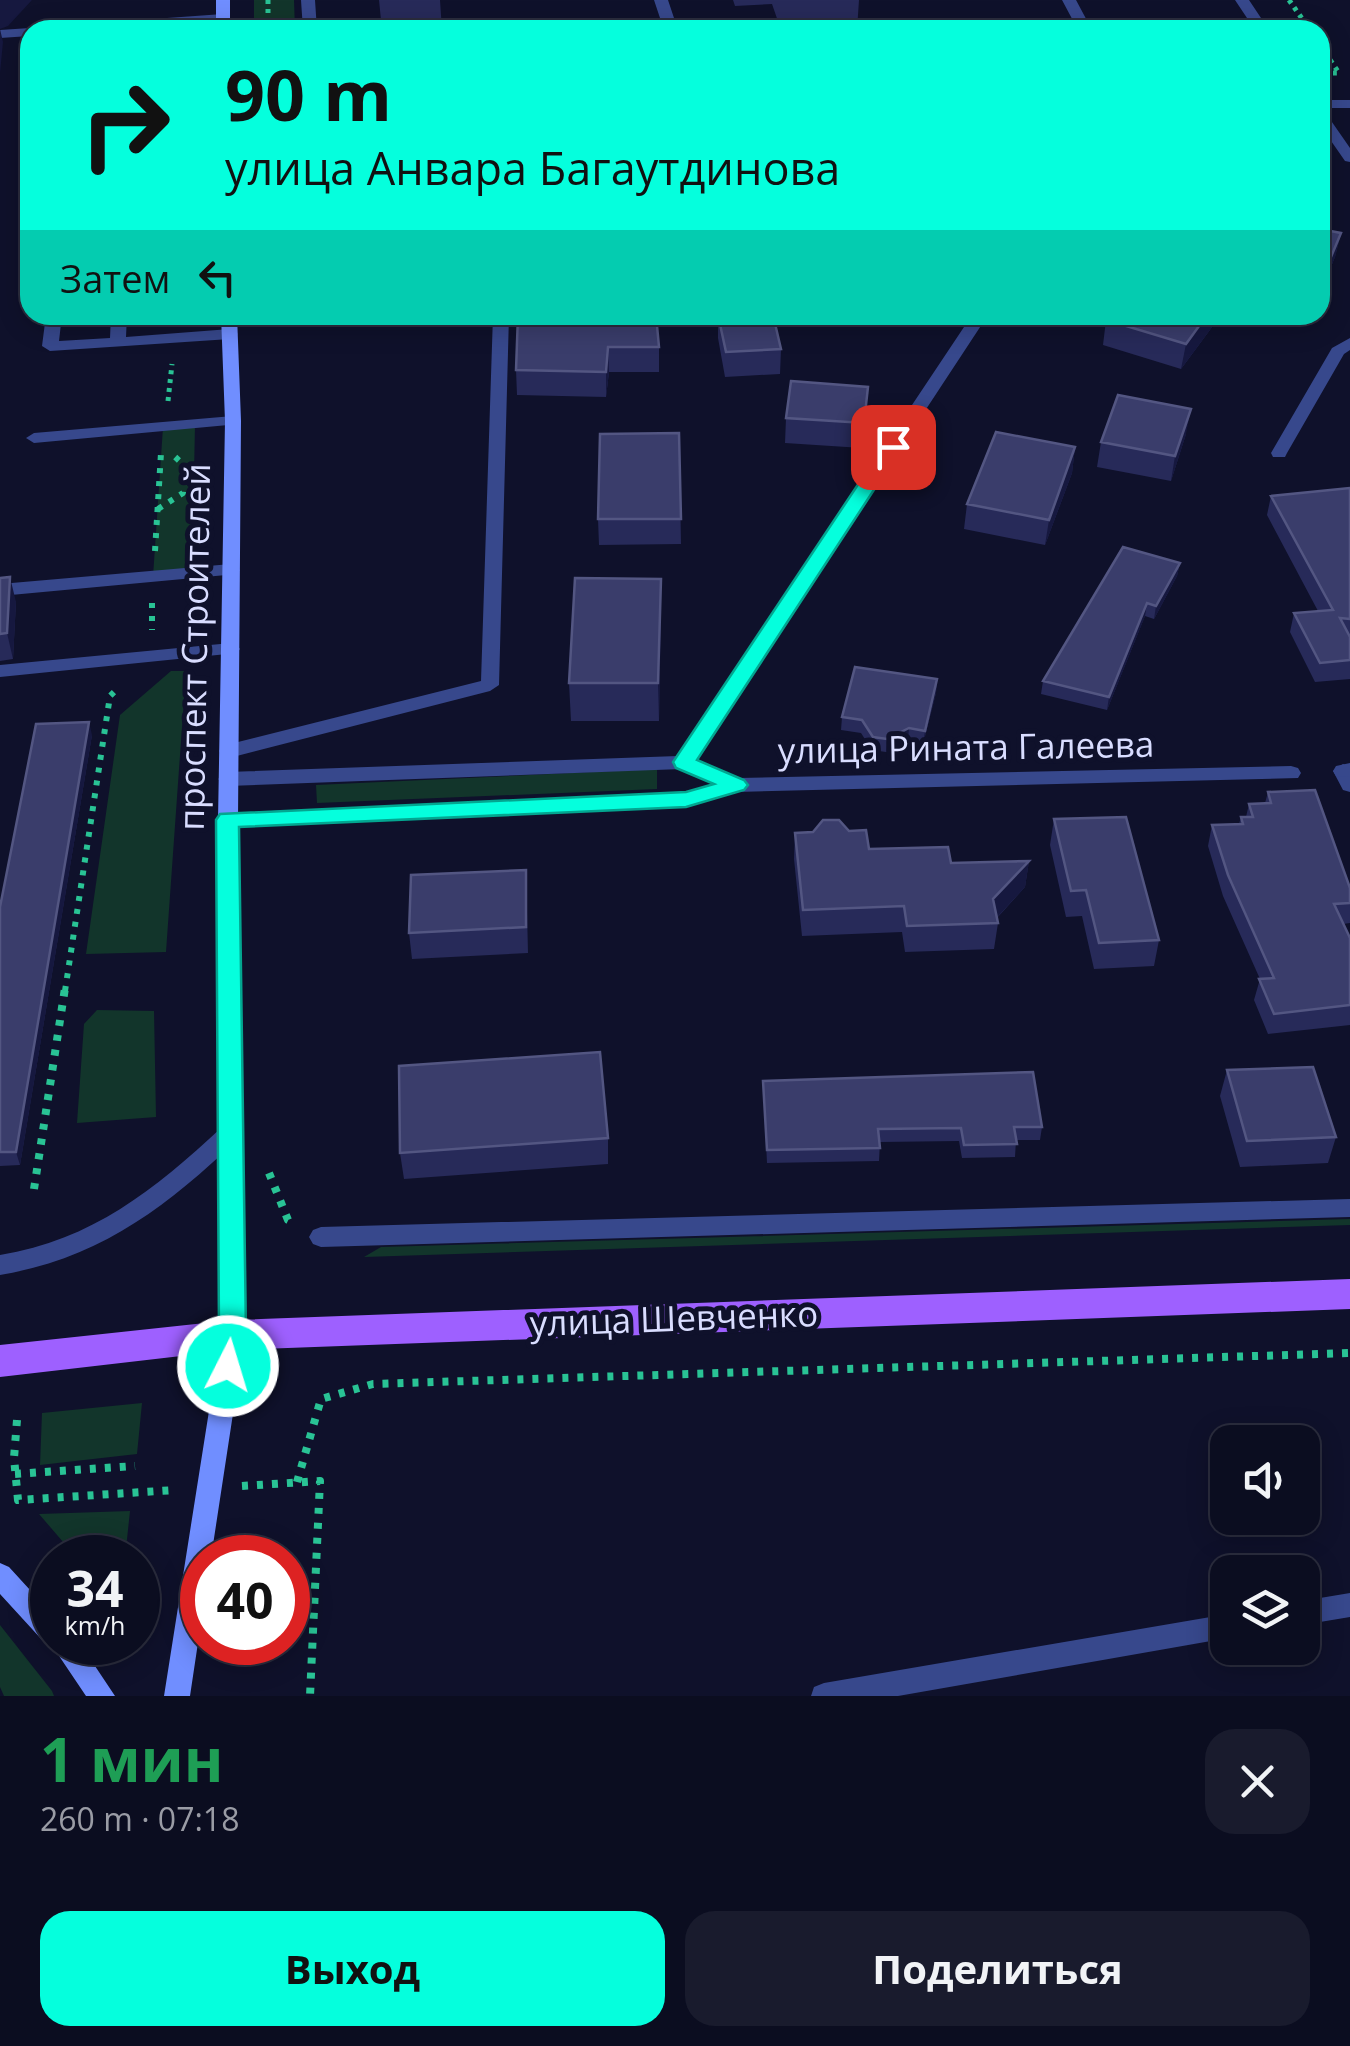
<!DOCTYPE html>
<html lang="ru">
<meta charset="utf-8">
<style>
body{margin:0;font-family:"Open Sans",sans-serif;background:#191b2d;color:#f1f3f6;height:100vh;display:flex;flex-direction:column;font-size:38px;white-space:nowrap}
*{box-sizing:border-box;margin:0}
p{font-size:32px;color:#9a9ca5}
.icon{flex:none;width:55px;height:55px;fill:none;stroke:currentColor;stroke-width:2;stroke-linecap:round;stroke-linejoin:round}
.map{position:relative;height:1696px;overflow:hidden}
.side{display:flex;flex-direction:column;background:#0b0d20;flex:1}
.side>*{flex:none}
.hud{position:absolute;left:20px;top:20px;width:1310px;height:305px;border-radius:30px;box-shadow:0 5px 25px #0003,0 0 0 2px #2b2d3e;background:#05ffdd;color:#111;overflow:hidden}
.buttons{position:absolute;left:1210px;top:1425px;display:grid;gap:20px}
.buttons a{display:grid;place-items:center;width:110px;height:110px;border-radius:20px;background:#0b0d20;box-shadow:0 5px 25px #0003,0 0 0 2px #2b2d3e;font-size:50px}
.speed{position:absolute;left:30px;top:1535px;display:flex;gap:20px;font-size:50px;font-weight:700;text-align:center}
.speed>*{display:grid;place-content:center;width:130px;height:130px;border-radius:50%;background:#0b0d20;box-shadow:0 5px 25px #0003,0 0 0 2px #2b2d3e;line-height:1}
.speed small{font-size:25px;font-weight:400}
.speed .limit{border:15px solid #d22;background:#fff;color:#111}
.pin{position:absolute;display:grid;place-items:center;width:85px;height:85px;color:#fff;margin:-42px;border-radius:20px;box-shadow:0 5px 15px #0006}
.me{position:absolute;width:110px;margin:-55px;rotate:5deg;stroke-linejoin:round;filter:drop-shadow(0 0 8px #0008)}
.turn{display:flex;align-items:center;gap:35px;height:210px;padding:0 40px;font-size:45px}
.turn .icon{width:130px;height:130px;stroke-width:2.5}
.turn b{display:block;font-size:70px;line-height:85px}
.then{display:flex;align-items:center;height:95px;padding:0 40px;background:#0003;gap:20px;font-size:38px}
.round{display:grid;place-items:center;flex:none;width:105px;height:105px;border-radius:30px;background:#191b2d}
.head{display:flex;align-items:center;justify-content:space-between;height:170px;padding:0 40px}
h1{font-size:60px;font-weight:700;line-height:75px;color:#1e9e55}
.primary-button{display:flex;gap:20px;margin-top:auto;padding:20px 40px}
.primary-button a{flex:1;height:115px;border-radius:30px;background:#05ffdd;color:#111;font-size:40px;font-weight:700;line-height:115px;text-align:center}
.primary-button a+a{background:#191b2d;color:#f1f3f6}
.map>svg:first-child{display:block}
</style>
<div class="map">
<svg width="1350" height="1696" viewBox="0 0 1350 1696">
<rect width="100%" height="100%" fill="#0f112b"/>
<path fill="#12352b" d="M254,0H294L295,30H254Z
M195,425L192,573L153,577L163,427Z
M171,671H186L166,952L86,954L120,715Z
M657,769V789L317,803L316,785Z
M97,1010L154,1011L156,1117L77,1123L84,1024Z
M1350,1219V1225L364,1257L381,1247Z
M142,1403L137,1454L40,1465L42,1413Z
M130,1511L125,1558L76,1557L39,1514Z
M0,1625L52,1691L54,1696H4L0,1687Z"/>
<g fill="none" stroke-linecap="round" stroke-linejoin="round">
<path stroke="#29c395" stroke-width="5" stroke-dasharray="4 5" stroke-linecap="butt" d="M268,0V30
M1289,0L1310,30
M1320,45L1339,73H1333
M168,401L172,364"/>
<path stroke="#29c395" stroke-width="6" stroke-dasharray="5 8" stroke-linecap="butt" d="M158,509L183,493L185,466L173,455
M155,551L161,453
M152,603V630
M65,991L110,696L117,689"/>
<path stroke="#29c395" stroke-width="8" stroke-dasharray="6 9" stroke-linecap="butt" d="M269,1173L288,1220L294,1223
M34,1189L65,988
M17,1420L14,1458L18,1500L175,1490
M15,1474L135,1466
M297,1482L321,1399L373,1384L1350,1353
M242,1486L320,1481L310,1696"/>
<path fill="#37488c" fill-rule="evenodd" d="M301,0H315L317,30H303Z
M654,0H668L678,30H664Z
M1062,0H1076L1092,30H1078Z
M223,14L230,18L228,21L111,30H48L55,26Z
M30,28L35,30H30V36L0,38V30Z
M46,315H62L59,341L110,338L111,315H127L126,337L230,329L238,334L230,339L50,351L42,346Z
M493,315H509L499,685L490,691L229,758L222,756L219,751L222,746L481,681Z
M1350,338V350L1344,354L1287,453L1285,457H1273L1271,453L1332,348Z
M233,416L241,421L239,424L34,443L26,438L34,433Z
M231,564L240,570L237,574L0,596V584Z
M231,643L237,645L240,649L237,653L0,677V665Z
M1343,764L1350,767V792L1343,790L1333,771Z
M229,1125L237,1128L240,1134L237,1140C165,1208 100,1258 0,1275V1255C92,1240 154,1190 221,1128Z
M1350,1199V1217L321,1247L313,1244L309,1237L313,1230L321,1227Z
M1350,1593V1617L1302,1625V1601Z
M1228,1614V1638L898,1696H811L814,1687L824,1683Z"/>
<path fill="#37488c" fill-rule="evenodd" d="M1235,0H1249L1269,30H1255Z
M1320,100H1350V108H1320Z
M1320,111L1325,112L1350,148V162L1345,161L1320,125Z
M972,315H988L696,759L738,778L1291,766L1298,768L1301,773L1298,778L736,792L686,807L221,825L218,820L221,815L228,813L686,793L716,784L682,769L228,786L218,779L228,772L678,756Z
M1350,763V777L1336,776L1333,771L1336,766Z"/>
<path fill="#708eff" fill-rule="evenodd" d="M216,0H230V30H216Z
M221,315H237L241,421L238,820L245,1335L211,1558H202V1616L190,1696H164L221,1335L218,820L225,421Z
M0,1563L9,1567L52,1614V1642H79L115,1696H86L51,1644L43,1641L0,1594Z"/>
<path fill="#9e60ff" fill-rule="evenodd" d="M1350,1279V1309L233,1350L0,1377V1345L233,1320Z"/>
</g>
<path fill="#272a59" d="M379,0H440L442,30H382Z
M733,0H859L857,30H781L772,4L735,6Z
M1320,229L1341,233L1335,257L1320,293Z
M518,315L659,347V372H609L606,397L517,395L516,370Z
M718,315L781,349L780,374L725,377L718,338Z
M1111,315H1221L1181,369L1103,345L1106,320Z
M868,387L862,448L785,443L786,418Z
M679,433L681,544L599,545L598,519Z
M1186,434L1171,481L1097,467L1101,442Z
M1075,447L1072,473L1045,545L964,529L967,504Z
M1350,488V679L1315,682L1290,632L1294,613L1318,611L1267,515L1271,496Z
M1180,563L1177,576L1154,619L1145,616L1107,710L1041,694L1043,681Z
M0,578L16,602L13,659L0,661Z
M661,579L659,721H571L569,683Z
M937,679L936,693L923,744L908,741L886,752L872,750L861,733L841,730L842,717Z
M92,735L20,1165L0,1166V907Z
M1268,792L1350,888V923L1343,924L1350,938V1025L1268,1034L1254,1000L1260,979L1223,896L1208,846L1212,825L1239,824L1241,817H1246L1249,804L1265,803Z
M1054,819L1159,940L1154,966L1094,969L1082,916L1066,917L1050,845Z
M795,833L869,849L951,863L1029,861L1025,887L997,918L998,923L994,949L905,952L902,932L802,936L794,859Z
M526,870L528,953L412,959L409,933Z
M1227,1070L1336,1137L1328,1163L1240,1167L1220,1096Z
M763,1081L1042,1127L1040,1140H1016L1015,1157L962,1158L959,1141L880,1142L879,1161L767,1163Z
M608,1138V1164L404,1179L400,1153Z"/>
<path fill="#16183f" d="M0,0H32L8,26L0,29L3,42L0,73Z
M1341,233L1335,257L1320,293L1326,269Z
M1207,315H1221L1181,369L1186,344Z
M608,347L609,372L606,397V372Z
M1191,409L1186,434L1171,481L1175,456Z
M1075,447L1072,473L1045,545L1049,520Z
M1180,563L1177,576L1154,619L1156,606Z
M10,577L16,602L13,659L7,633Z
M661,579V616L659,721L658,683Z
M1147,603L1145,616L1107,710L1109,697Z
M937,679L936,693L923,744L925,731Z
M89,722L92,735L20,1165L16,1152Z
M909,728L908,741L886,752L887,739Z
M1029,861L1025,887L990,925L993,899Z"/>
<path fill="#3a3d6b" stroke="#535682" stroke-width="2.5" d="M1320,229L1341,233L1326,269L1320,268Z
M518,315H656L659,347H608L606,372L516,370Z
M718,315H773L781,349L726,352Z
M1111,315H1207L1186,344L1106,320Z
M791,381L868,387L864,423L786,418Z
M1118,395L1191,409L1175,456L1101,442Z
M996,432L1075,447L1049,520L967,504Z
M679,433L681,519H598L600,434Z
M1350,488V619L1340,618L1350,637V660L1320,663L1294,613L1333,610L1271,496Z
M1123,547L1180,563L1156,606L1147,603L1109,697L1043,681Z
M10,577L7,633L0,634V578Z
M575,578L661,579L658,683H569Z
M855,667L937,679L925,731L909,728L887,739L873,737L862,720L842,717Z
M89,722L16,1152H0V907L36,724Z
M1315,790L1350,888V903L1334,904L1350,938V1005L1274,1014L1259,979L1274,978L1228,875L1212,825L1243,824L1241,817H1253L1249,804L1271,803L1268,792Z
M1126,817L1159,940L1099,943L1086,890L1071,891L1054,819Z
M823,820H839L849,831L866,830L869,849L948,847L951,863L1029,861L993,899L998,923L907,926L904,906L803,910L795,833L813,832Z
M526,870V927L409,933L411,875Z
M600,1052L608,1138L400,1153L399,1066Z
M1313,1067L1336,1137L1247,1141L1227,1070Z
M1033,1072L1042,1127H1014L1017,1144L964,1145L961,1128L878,1129L880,1148L767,1150L763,1081Z"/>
<path fill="#05ffdd" stroke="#03a690" stroke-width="2.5" d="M893,442L902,447L697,760L744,780L748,785L744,790L686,807L239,827L246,1335L238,1375L228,1378L218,1375L214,1366L219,1335L216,820L220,814L686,792L714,784L676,768L673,762L883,447Z"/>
<g text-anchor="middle" stroke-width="10" stroke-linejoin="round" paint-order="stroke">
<g font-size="35" fill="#d9ddff" stroke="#0f112b">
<text transform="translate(195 647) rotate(-89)" y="12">проспект Строителей</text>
<text transform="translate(966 748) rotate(-1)" y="12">улица Рината Галеева</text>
<text transform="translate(674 1319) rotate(-2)" y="12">улица Шевченко</text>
</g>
</g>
</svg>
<div class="buttons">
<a><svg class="icon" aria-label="sound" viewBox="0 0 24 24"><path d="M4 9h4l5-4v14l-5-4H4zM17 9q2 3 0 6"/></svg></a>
<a><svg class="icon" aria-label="layers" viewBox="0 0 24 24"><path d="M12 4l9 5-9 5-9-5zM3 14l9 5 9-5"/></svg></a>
</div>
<div class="speed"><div>34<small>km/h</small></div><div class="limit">40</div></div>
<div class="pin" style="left:893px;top:447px;background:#d93025"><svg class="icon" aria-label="arrive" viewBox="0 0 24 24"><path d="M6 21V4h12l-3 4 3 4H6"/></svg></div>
<svg class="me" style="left:228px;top:1366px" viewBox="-20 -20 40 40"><circle r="17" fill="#05ffdd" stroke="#fff" stroke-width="3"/><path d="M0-11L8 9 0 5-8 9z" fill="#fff"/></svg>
<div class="hud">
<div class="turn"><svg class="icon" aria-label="right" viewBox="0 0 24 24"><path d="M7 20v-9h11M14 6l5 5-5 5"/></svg><div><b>90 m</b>улица Анвара Багаутдинова</div></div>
<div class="then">Затем<svg class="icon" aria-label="left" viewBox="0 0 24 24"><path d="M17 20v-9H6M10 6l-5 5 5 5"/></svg></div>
</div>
</div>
<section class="side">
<div class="head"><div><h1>1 мин</h1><p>260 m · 07:18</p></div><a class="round"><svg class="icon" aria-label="close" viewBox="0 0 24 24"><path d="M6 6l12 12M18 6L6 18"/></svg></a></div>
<div class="primary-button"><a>Выход</a><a>Поделиться</a></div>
</section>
